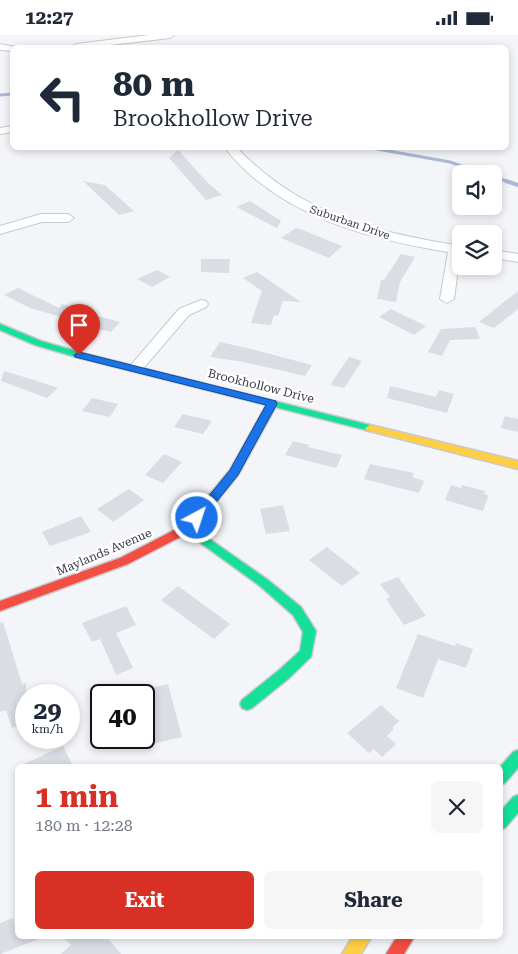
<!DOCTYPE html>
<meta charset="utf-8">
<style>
body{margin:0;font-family:"Roboto Serif",serif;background:#f6f6f7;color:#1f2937;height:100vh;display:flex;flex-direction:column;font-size:19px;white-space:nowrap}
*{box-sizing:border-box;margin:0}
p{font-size:16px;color:#747a83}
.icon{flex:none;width:28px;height:28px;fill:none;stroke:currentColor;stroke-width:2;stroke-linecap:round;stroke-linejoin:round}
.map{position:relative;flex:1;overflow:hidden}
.panel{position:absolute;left:15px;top:729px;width:488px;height:175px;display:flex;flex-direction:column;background:#fff;border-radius:8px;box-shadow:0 2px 8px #0003}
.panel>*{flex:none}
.banner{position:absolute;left:10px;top:10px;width:499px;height:105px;border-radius:8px;box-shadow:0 2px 8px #0003;background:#fff;color:#1f2937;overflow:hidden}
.tools{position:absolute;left:452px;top:130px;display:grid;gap:10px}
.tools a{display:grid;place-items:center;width:50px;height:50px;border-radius:8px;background:#fff;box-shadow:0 2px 8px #0003;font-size:25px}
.speed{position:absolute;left:15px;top:649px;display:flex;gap:10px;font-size:25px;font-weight:700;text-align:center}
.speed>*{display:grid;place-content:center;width:65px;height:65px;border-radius:50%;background:#fff;box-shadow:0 2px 8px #0003;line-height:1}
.speed small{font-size:12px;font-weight:400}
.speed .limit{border:2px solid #111;border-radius:8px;background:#fff;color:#111}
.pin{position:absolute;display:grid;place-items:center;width:42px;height:42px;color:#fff;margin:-51px -21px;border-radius:50% 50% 50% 0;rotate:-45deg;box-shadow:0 0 5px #0007}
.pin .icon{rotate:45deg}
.me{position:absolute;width:55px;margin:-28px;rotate:40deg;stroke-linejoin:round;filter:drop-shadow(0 0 4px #0008)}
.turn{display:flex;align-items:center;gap:18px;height:105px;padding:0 20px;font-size:22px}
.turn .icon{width:65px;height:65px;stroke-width:2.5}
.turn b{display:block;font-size:35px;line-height:42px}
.round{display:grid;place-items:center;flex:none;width:52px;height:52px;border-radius:8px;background:#f6f6f7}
.head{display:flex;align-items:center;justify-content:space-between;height:85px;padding:0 20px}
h1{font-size:30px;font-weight:700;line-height:38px;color:#d93025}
.button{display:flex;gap:10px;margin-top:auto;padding:10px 20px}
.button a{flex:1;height:58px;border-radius:8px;background:#d93025;color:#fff;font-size:20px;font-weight:700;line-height:58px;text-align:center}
.button a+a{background:#f6f6f7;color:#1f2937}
.status{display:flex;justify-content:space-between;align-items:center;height:35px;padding:0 25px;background:#fff;direction:ltr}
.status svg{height:14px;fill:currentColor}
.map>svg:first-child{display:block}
</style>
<div class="status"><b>12:27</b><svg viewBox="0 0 49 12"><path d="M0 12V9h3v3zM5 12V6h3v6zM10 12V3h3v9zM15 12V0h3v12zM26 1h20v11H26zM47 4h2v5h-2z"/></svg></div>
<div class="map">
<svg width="518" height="919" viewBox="0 0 518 919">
<rect width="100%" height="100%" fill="#f3f5f9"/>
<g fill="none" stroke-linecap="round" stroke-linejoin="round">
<path stroke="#acb8d7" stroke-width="3" d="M0,60L12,59
M366,112L450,127L484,139
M494,142L510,147"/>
<path stroke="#acb8d7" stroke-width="4" d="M506,146L518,150"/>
</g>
<path fill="#dadde3" d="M178,115L208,148L222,160L206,165L169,123Z
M83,146L105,150L134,176L119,180Z
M250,166L281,186L277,193L236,172Z
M296,193L300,194L342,211L329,223L281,203Z
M401,219L415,222L400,247L396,267L377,264L381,245H384Z
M201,224H230L229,238L201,237Z
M157,235L170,242L152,252L137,244Z
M257,237L301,267L283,266L278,281L274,280L271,290L251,288L262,256L243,243Z
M18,253L59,273L62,269L78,274L68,284L30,273L4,260Z
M518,256V274L494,293L479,287Z
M391,274L426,291L414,300L379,282Z
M98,281L120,287L111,297L88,292Z
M475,292L480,304L450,305L442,321L428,317L441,294Z
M220,307L251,314L312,330L305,341L244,327L210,322Z
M349,322L362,326L344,353L330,350Z
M4,336L31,344L58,353L47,363L1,346Z
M390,351L436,362L439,355L454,359L447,378L387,363Z
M92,363L118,369L110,382L82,376Z
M183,379L212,386L203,399L174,392Z
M505,381L518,384V397L501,393Z
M293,406L309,410L308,412L342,420L336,433L285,420Z
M164,419L182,427L163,448L145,440Z
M370,429L414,438L412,442L424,446L419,458L364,444Z
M451,450L461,453L462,450L485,456L484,459L489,460L483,476L445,465Z
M129,454L144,465L113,487L97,474Z
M283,470L290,496L266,499L260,474Z
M81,481L91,497L50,511L42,497Z
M327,512L360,538L342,551L309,525Z
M398,542L426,581L404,590L386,564L390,562L380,549Z
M178,551L230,589L214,604L161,565Z
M126,571L136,590L116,598L133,633L116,640L100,604L92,607L82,588Z
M3,587L22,649L26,648V688L12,693L6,675L0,677V588Z
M418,599L455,611L456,608L473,614L466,633L438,624L423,663L396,653Z
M168,649L182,702L152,709L141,655Z
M381,670L399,686L392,693L394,694L387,701L396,709L382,722L374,714L369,718L347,698Z
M63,711L73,731H20Z
M13,883L18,901L44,902L0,919V888Z
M62,901H106L121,919H61L71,910Z"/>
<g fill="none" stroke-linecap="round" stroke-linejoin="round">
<g stroke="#c6c9cf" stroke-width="2">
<path id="street" d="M149,0H174L170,3L93,12H71L76,9Z
M0,9L16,12H12V16L0,15Z
M12,91V97L0,99V93Z
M224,112H236C300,179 373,197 461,211L454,264L447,268L440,264L448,217C367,204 277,180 224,112Z
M41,179H68L74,183L68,187H42L0,199V191Z
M494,215L518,219V227L494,223Z
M201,265L206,266L208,269L206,272L189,280L141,336H131L128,333L131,330L179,274Z"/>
</g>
<g stroke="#c6c9cf" stroke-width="3">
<path id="fast" d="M0,289L41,306L82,318L370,390L375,393L370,396L76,322L35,310L0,295Z
M188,489L268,545L301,572L316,596L311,622L288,644L252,673L247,675L242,673L240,669L242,665L278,636L300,616L303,597L293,580L260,551L184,496L182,493L184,490Z
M518,715V733L505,748L500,750V732L513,717Z
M518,760V778L505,793L500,795V777L513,762Z"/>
</g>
<g stroke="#c6c9cf" stroke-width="3">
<path id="slow" d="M272,366L277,369L238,440L217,466H209L207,463L209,460L230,435L267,369Z
M370,390L518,426V434L366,395L365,393Z
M353,901H372L361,919H342Z"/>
</g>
<g stroke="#c6c9cf" stroke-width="3">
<path id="jam" d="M213,459L219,463L192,496L128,529L0,576V566L120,523L184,490L209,460Z
M397,901H415L404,919H386Z"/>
</g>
<use href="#street" fill="#fdfefe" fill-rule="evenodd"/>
<use href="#fast" fill="#16e098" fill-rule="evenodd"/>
<use href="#slow" fill="#ffcf43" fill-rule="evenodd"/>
<use href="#jam" fill="#f24e42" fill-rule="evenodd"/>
</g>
<path fill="#1a73e8" stroke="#114b97" d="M79,317L276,366L277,369L238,440L201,486H193L191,483L230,435L266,370L75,322L74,320Z"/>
<g text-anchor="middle" stroke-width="5" stroke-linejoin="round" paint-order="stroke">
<g font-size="11" fill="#353941" stroke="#fff">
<text transform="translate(350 187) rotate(19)" y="4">Suburban Drive</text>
</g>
<g font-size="12" fill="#353941" stroke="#fff">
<text transform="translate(261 351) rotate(14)" y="4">Brookhollow Drive</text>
<text transform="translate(104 517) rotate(-23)" y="4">Maylands Avenue</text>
</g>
</g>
</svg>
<div class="tools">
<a><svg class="icon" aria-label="sound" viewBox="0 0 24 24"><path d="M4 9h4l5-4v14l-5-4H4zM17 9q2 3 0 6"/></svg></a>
<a><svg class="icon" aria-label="layers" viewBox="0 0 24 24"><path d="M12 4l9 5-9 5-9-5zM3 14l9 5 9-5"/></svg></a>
</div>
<div class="speed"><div>29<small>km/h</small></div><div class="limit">40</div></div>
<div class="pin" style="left:79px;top:320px;background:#d93025"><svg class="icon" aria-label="arrive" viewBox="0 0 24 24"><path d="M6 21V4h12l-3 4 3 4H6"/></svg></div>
<svg class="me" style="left:197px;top:483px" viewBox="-20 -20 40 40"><circle r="17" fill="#1a73e8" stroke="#fff" stroke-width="3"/><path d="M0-11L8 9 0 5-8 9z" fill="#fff"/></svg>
<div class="banner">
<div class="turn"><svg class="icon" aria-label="left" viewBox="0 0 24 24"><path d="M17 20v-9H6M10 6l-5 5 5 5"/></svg><div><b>80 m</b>Brookhollow Drive</div></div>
</div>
<section class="panel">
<div class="head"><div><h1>1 min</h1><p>180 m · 12:28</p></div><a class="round"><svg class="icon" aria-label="close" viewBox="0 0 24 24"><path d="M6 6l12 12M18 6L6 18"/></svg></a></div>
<div class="button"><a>Exit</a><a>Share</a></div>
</section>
</div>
